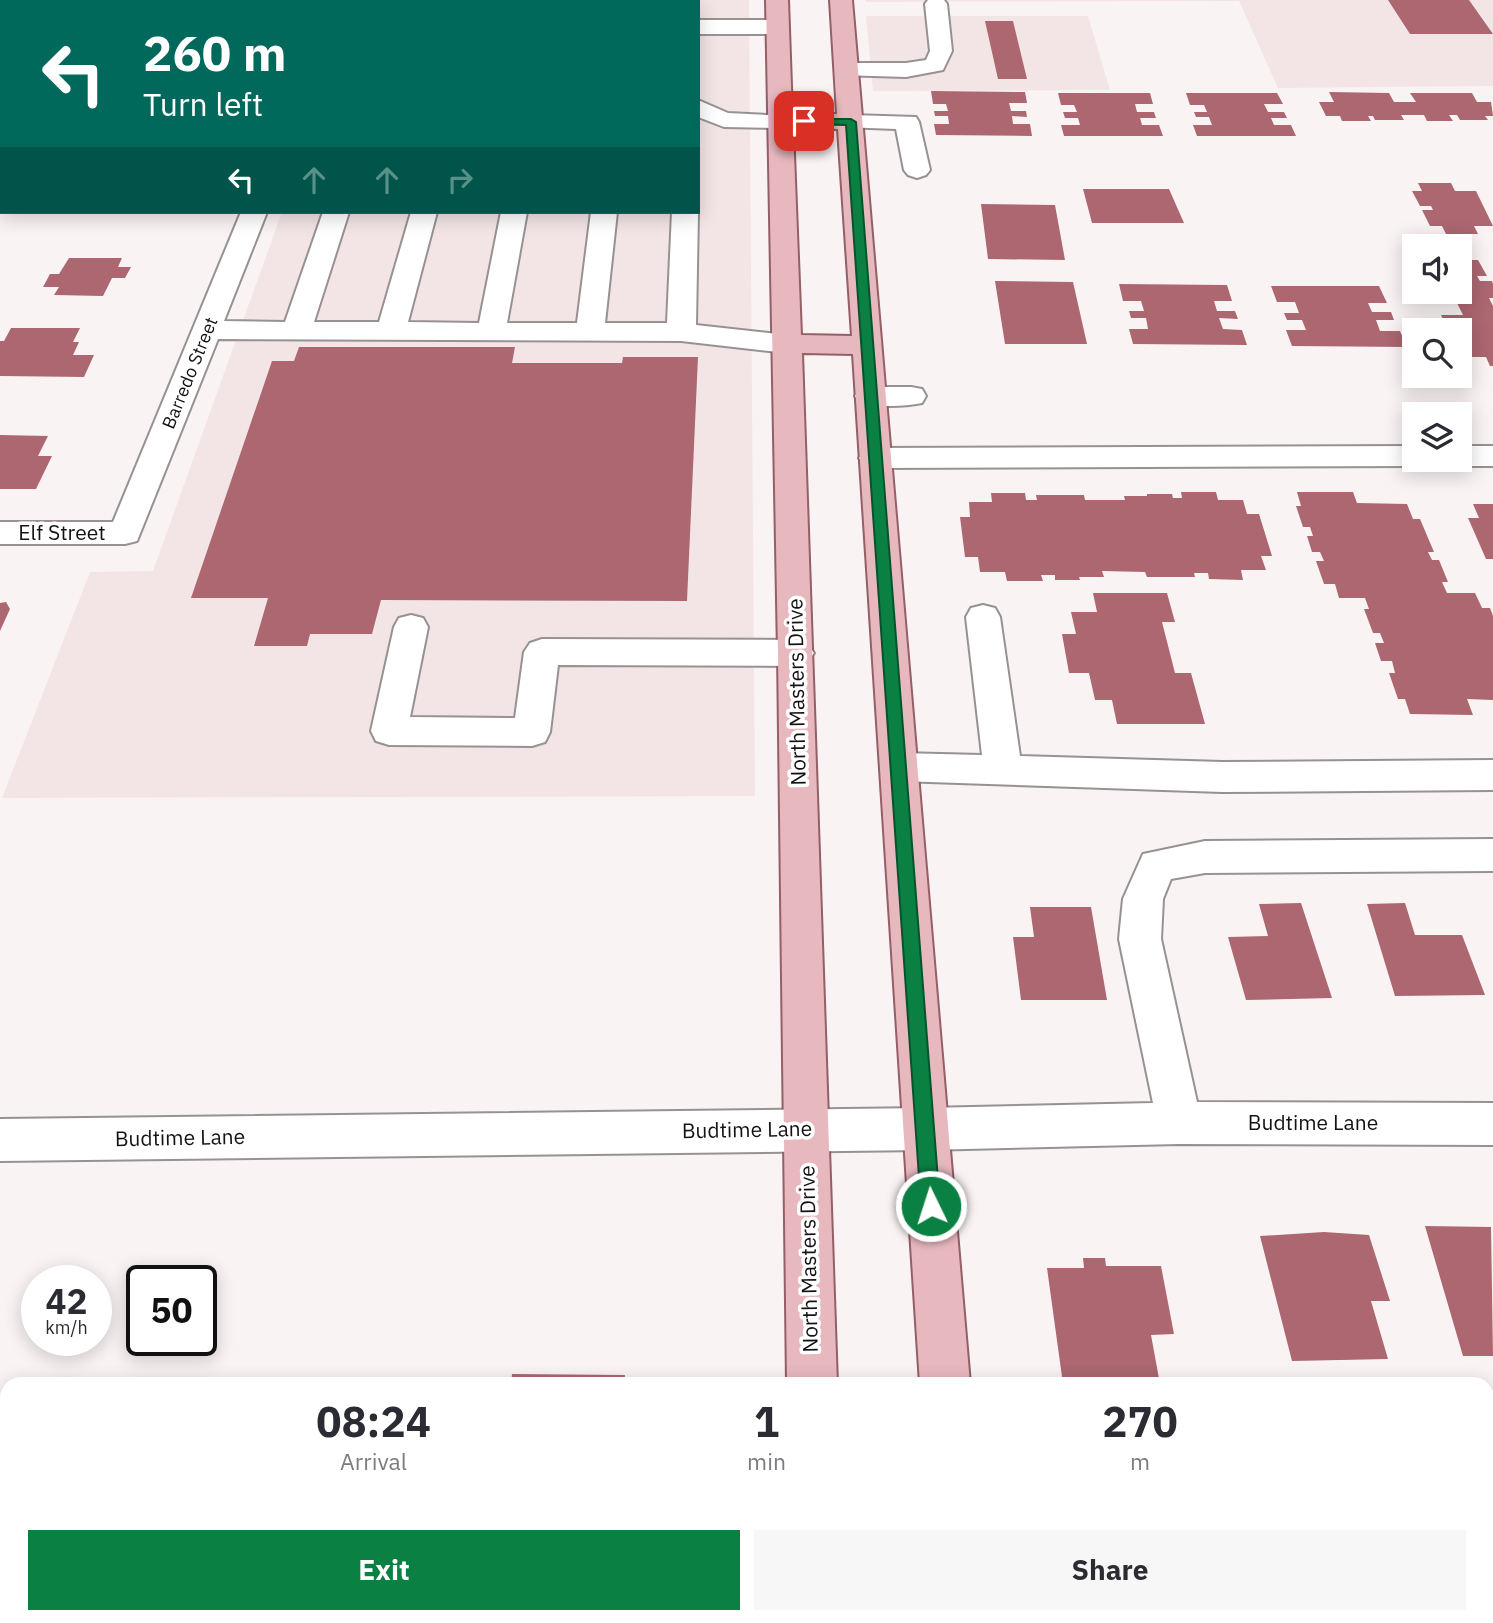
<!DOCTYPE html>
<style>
body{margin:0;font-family:"IBM Plex Sans",sans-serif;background:#f7f7f7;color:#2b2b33;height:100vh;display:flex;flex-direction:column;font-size:26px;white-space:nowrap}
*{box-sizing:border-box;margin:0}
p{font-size:23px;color:#7c7c81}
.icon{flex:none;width:38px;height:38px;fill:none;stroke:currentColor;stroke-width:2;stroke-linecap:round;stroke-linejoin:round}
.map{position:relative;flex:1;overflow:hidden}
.panel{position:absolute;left:0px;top:1377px;width:1494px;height:247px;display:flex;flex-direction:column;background:#fff;border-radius:21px 21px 0 0;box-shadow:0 4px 18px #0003}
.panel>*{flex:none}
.banner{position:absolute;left:0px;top:0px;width:700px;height:214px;box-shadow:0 4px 18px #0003;background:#00695c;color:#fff;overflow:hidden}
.buttons{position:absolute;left:1402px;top:234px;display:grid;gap:14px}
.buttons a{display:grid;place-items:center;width:70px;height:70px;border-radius:0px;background:#fff;box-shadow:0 4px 18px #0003;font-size:35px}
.speed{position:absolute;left:21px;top:1265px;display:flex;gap:14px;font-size:35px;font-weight:700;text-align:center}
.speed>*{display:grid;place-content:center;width:91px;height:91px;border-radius:50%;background:#fff;box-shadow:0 4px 18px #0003;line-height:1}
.speed small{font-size:18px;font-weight:400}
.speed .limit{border:4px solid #111;border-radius:10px;background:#fff;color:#111}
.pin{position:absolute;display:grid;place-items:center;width:60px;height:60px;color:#fff;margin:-30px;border-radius:14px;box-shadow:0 4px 10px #0006}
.me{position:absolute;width:77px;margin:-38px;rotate:356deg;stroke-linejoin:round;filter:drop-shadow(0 0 5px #0008)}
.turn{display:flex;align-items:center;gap:24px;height:147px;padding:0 28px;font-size:32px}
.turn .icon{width:91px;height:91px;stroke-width:2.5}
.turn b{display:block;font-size:49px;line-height:60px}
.lanes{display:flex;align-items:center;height:66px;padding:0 28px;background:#0003;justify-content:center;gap:35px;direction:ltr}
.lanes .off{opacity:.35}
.eta{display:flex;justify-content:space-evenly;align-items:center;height:119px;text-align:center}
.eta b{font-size:42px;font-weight:700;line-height:49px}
.cta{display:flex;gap:14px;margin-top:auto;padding:14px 28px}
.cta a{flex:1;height:80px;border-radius:0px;background:#0b8043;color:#fff;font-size:28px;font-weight:700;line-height:80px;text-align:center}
.cta a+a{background:#f7f7f7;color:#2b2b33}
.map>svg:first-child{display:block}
</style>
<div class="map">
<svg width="1493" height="1623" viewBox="0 0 1493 1623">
<rect width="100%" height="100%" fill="#faf3f4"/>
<path fill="#f3e5e6" d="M358,0H749L755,796L2,798L90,572L153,571L282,212H698V2Z
M865,0H1493V86L1278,88L1239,1L866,2Z
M866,16H1088L1110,90L873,91Z"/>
<path fill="#ac6771" d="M1388,0H1469L1493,34H1410Z
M985,21H1013L1027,79H998Z
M931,91L1025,92L1027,103H1009L1011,111H1026L1027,117L1012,116L1013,124H1030L1032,136L936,135L934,124H949L948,116H935L934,111H948L946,104H933Z
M1329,92L1389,93L1394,102H1416L1410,93H1472L1477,102H1491L1493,116H1485L1488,120H1460L1457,115H1449L1453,121H1427L1424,115H1401L1404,120H1375L1373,116H1368L1371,121H1342L1340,116H1326L1319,102H1334Z
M1058,93H1150L1153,104H1135L1137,112H1154L1156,118H1140L1142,125H1159L1163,136H1064L1061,125H1080L1078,118H1065L1063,112H1077L1074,105H1061Z
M1186,93H1277L1283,104H1264L1268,112H1284L1287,118H1271L1274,125H1291L1296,136H1197L1193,125H1212L1209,117H1196L1194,112H1207L1204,105H1190Z
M1418,183H1451L1455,191H1476L1493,226H1474L1478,234H1446L1442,226H1430L1422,210H1433L1431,206H1420L1412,191H1422Z
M1083,189H1169L1184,223H1092Z
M981,204L1055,205L1065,260L988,259Z
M1460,252H1464L1468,260H1478L1487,276H1477L1480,281H1492L1493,284V298H1489L1493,306V366H1490L1486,357H1461L1460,331H1448L1441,315H1463L1455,299L1432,298L1429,292H1460Z
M69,258H122L118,267H131L125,278H112L103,296L54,295L59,287H43L50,274H59Z
M995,281L1073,282L1087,344H1005Z
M1119,284L1227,285L1232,301H1214L1217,311H1235L1238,319L1219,318L1223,329L1242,330L1247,345L1133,344L1129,329H1148L1146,318H1131L1129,311H1144L1141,301H1123Z
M1271,286H1379L1387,303H1368L1372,312H1391L1394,320H1376L1380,331H1400L1407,347L1292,346L1286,330H1306L1302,320H1287L1284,313H1299L1295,302H1277Z
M11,328H80L73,342H79L73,355H94L84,377L0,376V341H4Z
M299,347H515L512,363H622L623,357H698L687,601L381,600L372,634H310L307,646H254L268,598H191L272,361H294Z
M0,435L48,436L38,456H52L36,489H0Z
M1181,492H1216L1218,500H1243L1247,514H1259L1272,556H1261L1266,570H1241L1243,580L1209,579L1208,573H1194L1195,577H1147L1145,572L1102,571L1104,577H1079L1080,580H1055V575H1041L1043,581H1007L1005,572H980L978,557H965L960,517H970L969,502H992L991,493H1025L1026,500H1037L1036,495H1084L1085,500H1125L1124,496H1147V494H1172L1173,498H1182Z
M1297,492H1353L1357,503L1407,504L1413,519H1420L1434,552H1428L1432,560H1439L1448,582H1442L1447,593H1475L1482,608H1490L1493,616V700L1467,699L1473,715L1410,714L1405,699H1398L1389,673H1395L1392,661H1381L1375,643H1384L1380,633H1373L1364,609H1369L1365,598H1339L1335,584H1324L1316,561H1324L1320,552H1312L1307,536H1313L1310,527H1303L1296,506H1301Z
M1473,504H1493V559H1486L1468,518H1479Z
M1093,593H1167L1175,622H1162L1175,673H1191L1205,724H1117L1112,700H1095L1089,673H1069L1062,634H1076L1071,612H1097Z
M6,602L10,609L0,631V603Z
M1301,903L1332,998L1246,1000L1228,937L1268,936L1259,904Z
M1405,903L1415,935H1462L1485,995L1395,996L1367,904Z
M1030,907H1091L1107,1000H1021L1013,937H1034Z
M1425,1226L1491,1227L1493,1356H1463Z
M1324,1232L1369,1235L1390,1301H1371L1388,1359L1292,1361L1260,1236Z
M1083,1258H1105L1106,1266H1161L1174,1334L1151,1335L1160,1384H1063L1047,1268H1084Z
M512,1374L625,1375L624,1384H511Z
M1167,1617H1221L1222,1623H1168Z
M1429,1617H1485L1487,1623H1431Z"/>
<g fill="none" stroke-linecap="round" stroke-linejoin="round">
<g stroke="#979192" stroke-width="4">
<path id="minor" d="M84,0H110L111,2H85Z
M209,0H231L208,2Z
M329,0H351L328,2Z
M382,0H404V2H382Z
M613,0H635L612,2Z
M928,0H944L947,4L952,51L943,70L906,77L839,75L835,70L839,65L847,63H906L926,60L930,51L925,4Z
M2,12V28L0,29V13Z
M698,20H777L785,22L788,27L785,32L777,34H698Z
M698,100L728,113L789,116L792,121L789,126L780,128L724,127L698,117Z
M851,115L916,117L919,122L930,170L926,175L917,178L908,175L904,170L896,129L842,127L839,122L842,117Z
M241,212H267L224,321L285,322L323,212H349L314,322H379L411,212H437L408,322L479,323L501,212H527L507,323H577L591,212H617L605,323H667L672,212H698L696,325L787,335L797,338L801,344L797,350L787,353L681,341L218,339L137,541L125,544H0V522H113Z
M870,387H911L922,389L926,396L922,403C903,407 878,407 859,403L855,396L859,389Z
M1414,446V460H1427L1425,463L1414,466L875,468L864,465L859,458L864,451L875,448Z
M1460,446H1493V466H1460L1449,463L1447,460H1460Z
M983,605L995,608L1000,617L1020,756L1222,762L1493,760V790L1222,792L899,781L886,777L880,767L886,757L899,753L982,755L966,617L971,608Z
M411,615L423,618L428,627L410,717L515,718L524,652L530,643L542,639L796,640L808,644L814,653L808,662L796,666L558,665L550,732L545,742L532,746L389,745L376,741L371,731L394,627L399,618Z
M1493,839V871L1205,873L1171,879L1163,899L1161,939L1197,1102L1493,1103V1145L1179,1144L925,1150L0,1161V1119L925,1108L1153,1103L1119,939L1123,899L1143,854L1205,841Z
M1488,1478H1493V1530H1488Z
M1263,1617H1317L1319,1623H1263Z"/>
</g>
<g stroke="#945f67" stroke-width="4">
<path id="major" d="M766,0H788L792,114H837L830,0H852L970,1384H920L853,354L802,353L837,1384H787L778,653ZM793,128L838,129L852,336L801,335Z
M790,1617H844L845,1623H789Z
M936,1617H990L992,1623H936Z"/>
</g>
<use href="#minor" fill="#fff" fill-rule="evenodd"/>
<use href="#major" fill="#e8b8bf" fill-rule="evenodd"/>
</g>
<path fill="#0b8043" stroke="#07532c" stroke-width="2" d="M800,119H851L856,122L940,1206L938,1212L931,1215L924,1212L921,1206L846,125L804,124L799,121Z"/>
<g text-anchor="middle" stroke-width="7" stroke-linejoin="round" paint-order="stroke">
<g font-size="18" fill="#151213" stroke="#fff">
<text transform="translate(190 373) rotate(-68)" y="6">Barredo Street</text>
</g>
<g font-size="21" fill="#151213" stroke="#fff">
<text x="62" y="540">Elf Street</text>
<text transform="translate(797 692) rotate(-91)" y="7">North Masters Drive</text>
<text x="1313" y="1130">Budtime Lane</text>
<text transform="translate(747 1130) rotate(-1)" y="7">Budtime Lane</text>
<text transform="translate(180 1138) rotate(-1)" y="7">Budtime Lane</text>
<text transform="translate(809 1259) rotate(-91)" y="7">North Masters Drive</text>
</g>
</g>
</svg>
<div class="buttons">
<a><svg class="icon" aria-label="sound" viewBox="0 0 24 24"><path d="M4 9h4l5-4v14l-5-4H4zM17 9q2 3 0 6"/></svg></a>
<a><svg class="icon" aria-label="search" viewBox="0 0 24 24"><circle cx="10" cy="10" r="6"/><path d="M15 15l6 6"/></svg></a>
<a><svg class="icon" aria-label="layers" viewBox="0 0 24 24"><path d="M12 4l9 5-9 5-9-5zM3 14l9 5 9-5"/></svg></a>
</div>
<div class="speed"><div>42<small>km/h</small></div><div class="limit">50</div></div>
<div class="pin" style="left:804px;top:121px;background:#d93025"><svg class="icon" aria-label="arrive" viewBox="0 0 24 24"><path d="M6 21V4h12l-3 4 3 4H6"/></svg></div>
<svg class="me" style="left:931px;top:1206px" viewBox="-20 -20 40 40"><circle r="17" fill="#0b8043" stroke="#fff" stroke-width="3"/><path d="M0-11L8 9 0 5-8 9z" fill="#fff"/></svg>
<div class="banner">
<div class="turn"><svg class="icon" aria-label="left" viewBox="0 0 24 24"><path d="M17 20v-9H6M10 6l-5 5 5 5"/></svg><div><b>260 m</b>Turn left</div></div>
<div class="lanes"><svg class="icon" aria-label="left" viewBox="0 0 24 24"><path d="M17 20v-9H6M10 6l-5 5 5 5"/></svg><svg class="icon off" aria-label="ahead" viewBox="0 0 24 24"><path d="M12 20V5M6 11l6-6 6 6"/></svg><svg class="icon off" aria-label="ahead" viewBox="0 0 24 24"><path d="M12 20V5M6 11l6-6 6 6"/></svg><svg class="icon off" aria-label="right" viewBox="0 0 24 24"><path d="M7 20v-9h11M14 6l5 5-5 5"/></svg></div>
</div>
<section class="panel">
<div class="eta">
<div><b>08:24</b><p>Arrival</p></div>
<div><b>1</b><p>min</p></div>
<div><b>270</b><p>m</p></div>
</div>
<div class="cta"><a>Exit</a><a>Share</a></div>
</section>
</div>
